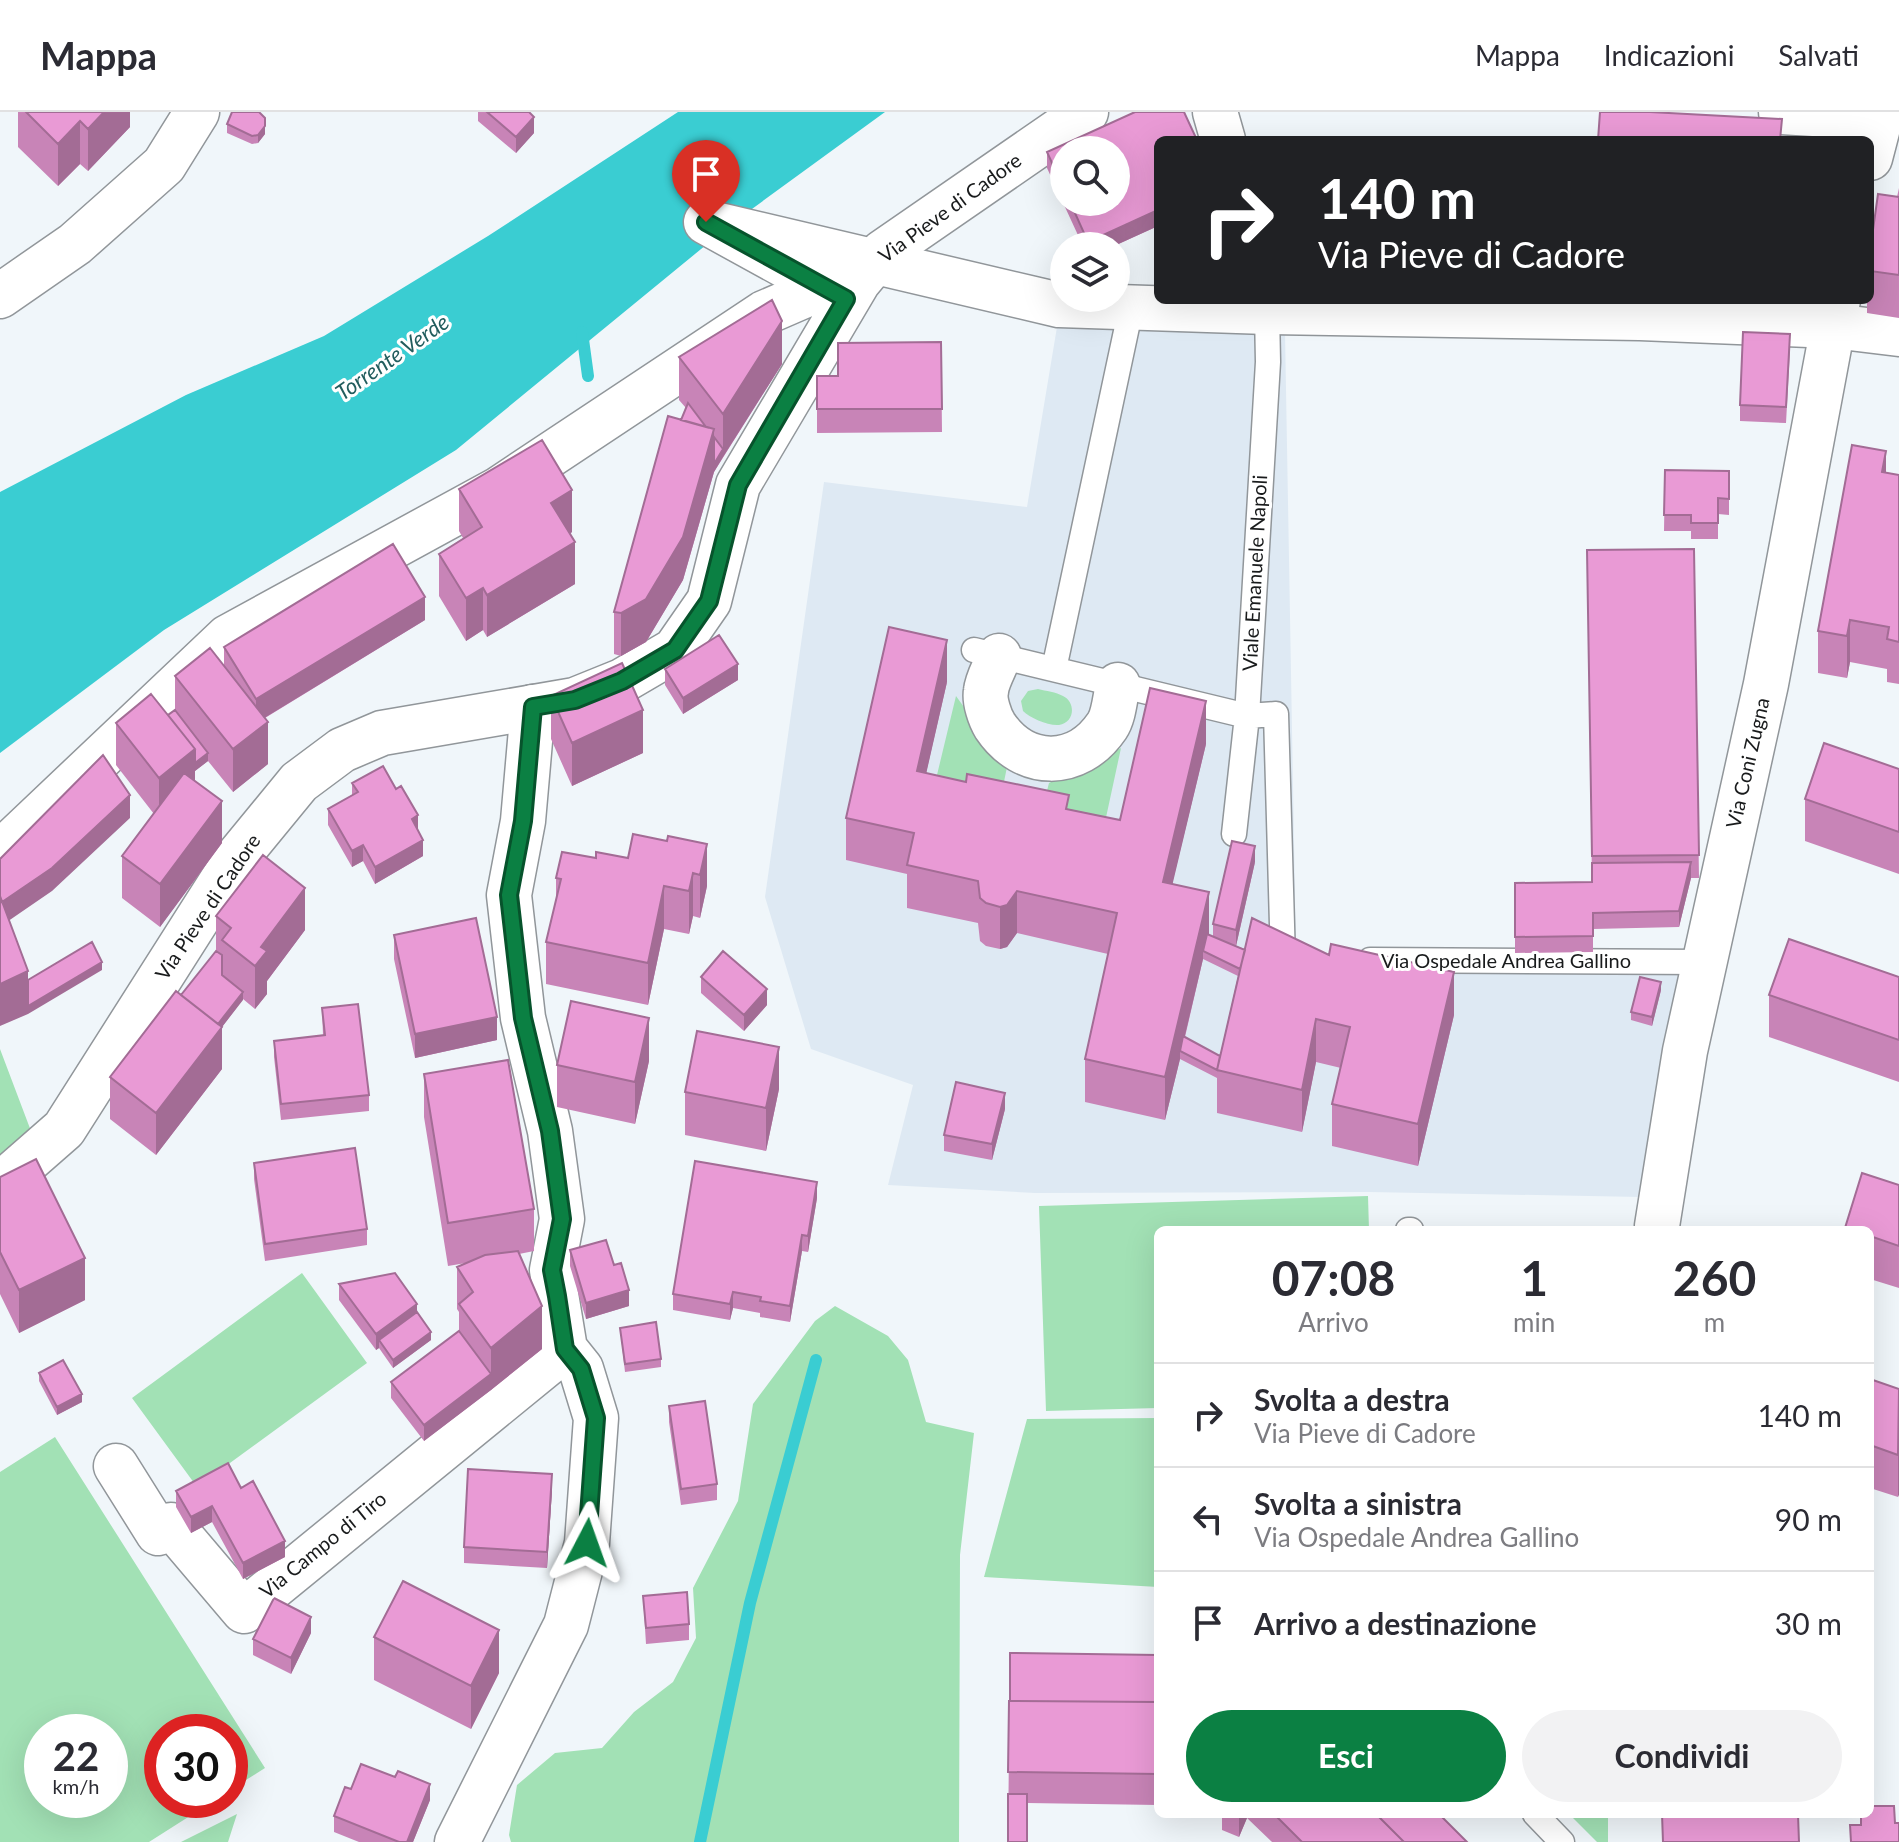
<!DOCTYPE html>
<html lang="it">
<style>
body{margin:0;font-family:Lato,sans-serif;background:#f2f2f3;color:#2b2b33;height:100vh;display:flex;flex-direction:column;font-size:30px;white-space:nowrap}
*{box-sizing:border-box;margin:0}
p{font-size:26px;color:#7c7c81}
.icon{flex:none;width:44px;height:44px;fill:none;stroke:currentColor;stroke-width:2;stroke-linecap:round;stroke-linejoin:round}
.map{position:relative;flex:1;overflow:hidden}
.panel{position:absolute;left:1154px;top:1114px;width:720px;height:592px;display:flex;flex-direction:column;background:#fff;border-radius:12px;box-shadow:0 8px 32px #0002}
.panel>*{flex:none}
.top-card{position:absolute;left:1154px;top:24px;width:720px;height:168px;border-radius:12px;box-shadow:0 8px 32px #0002;background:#202124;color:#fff;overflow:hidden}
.controls{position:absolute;left:1050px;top:24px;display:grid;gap:16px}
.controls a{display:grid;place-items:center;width:80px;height:80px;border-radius:50%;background:#fff;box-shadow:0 8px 32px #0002;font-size:40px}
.speed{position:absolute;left:24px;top:1602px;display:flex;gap:16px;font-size:40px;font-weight:700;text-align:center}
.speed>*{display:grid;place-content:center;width:104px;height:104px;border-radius:50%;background:#fff;box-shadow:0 8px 32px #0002;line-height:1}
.speed small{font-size:20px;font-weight:400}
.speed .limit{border:12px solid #d22;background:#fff;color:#111}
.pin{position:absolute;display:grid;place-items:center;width:68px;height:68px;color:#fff;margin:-82px -34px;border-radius:50% 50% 50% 0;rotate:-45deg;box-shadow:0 0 8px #0007}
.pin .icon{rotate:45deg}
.me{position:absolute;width:88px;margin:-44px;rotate:4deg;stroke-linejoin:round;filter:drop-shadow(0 0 6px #0008)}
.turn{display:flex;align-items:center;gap:28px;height:168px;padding:0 32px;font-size:36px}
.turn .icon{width:104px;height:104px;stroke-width:2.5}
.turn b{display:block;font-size:56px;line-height:68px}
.eta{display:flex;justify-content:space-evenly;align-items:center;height:136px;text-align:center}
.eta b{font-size:48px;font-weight:700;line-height:56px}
.button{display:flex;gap:16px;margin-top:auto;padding:16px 32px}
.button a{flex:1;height:92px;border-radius:48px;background:#0b8043;color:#fff;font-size:32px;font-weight:700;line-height:92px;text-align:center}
.button a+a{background:#f2f2f3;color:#2b2b33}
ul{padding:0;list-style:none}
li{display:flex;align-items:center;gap:24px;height:104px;padding:0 32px;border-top:2px solid #e1e1e2}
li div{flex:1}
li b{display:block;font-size:30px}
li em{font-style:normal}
header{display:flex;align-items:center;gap:48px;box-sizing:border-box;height:112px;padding:0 40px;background:#fff;border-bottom:2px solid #e1e1e2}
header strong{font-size:38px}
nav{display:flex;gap:44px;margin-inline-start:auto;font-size:28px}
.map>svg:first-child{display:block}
</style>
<header>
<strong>Mappa</strong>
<nav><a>Mappa</a><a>Indicazioni</a><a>Salvati</a></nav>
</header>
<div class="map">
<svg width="1899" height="1730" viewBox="0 0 1899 1730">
<rect width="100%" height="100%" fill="#f0f6fa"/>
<path fill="#dee9f3" d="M1057,215L1285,220L1296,844L1680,850L1641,1085L1369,1080L1035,1081L888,1073L913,973L811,937L765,785L824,370L1027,395Z"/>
<path fill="#a2e1b5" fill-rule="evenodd" d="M1038,577C1046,579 1056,580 1063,584C1076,590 1075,611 1059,613C1048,614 1030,606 1023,599L1021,589L1028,579Z
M956,584L1007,655L997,704L930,692Z
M1121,636L1102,724L1039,710L1049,671Z
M0,937L34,1027L0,1055Z
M1368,1084L1369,1118H1158V1296L1046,1299L1039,1094Z
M302,1161L367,1251L197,1375L132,1286Z
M835,1194L888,1224L908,1248L926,1310L974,1321L960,1443L959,1730H511L509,1723L517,1673L555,1641L602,1636L634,1600L673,1570L696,1526L693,1476L738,1389L753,1292L815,1209Z
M1158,1306V1475L984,1465L1027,1307Z
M55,1325L265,1656L230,1678V1620H162V1688H215L149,1730H0V1360ZM42,1620H110V1688H42Z
M237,1702L228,1730H181Z
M1569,1702H1608V1730H1597Z"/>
<path fill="#3acdd2" d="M678,0H885L734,110L456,338L164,518L0,641V380L186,283L324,224L488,124Z"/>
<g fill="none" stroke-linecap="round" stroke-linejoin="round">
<path stroke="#3acdd2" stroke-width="12" d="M582,220L588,264
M700,1730L750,1491L816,1248"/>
<g stroke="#91969a" stroke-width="27">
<path id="lane" d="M974,538L1247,604L1276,602L1283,848H1289
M1054,557L1131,196
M1234,722L1247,604L1268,250L1267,200
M1370,848L1703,850
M1408,1118H1411
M1535,1702L1562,1730"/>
</g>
<g stroke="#91969a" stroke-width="47">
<path id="street" d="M846,187L706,110L1059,193L1267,200
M999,544C995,555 987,568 986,579C984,589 990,606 995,614C1024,657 1077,658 1107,614C1114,604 1115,585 1118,573
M1657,1114L1685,939L1766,572L1833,214L1899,222
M116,1354L158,1421L171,1413L244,1499L565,1237
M457,1730L566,1513L587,1431L596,1306L581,1257L565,1237L552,1158L562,1107L550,1019L523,906L509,783L523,709L533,595"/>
</g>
<g stroke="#91969a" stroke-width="47">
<path id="secondary" d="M1215,0L1223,28
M1781,0L1879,6
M1870,46L1882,0
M0,184L75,132L164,53L197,0
M1265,188L1267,200L1640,206L1833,214L1838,188
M0,741L228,525L499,377L764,201L870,155
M0,1073L64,1017L235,748L299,670L342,638L382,621L575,588L622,569L675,538L709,489L738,373L858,170L883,140L1086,0"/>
</g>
<use href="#lane" stroke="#fff" stroke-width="24"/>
<use href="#street" stroke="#fff" stroke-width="44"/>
<use href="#secondary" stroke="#fff" stroke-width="44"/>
</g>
<path fill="#c884b7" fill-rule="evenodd" d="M18,0H130V15L88,59L80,52L58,74L18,35Z
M478,0H529L534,21L516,41L478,9Z
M1135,0H1184L1197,28H1158V114L1114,134H1083L1047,56V40ZM1064,38H1116V90H1064Z
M227,12L265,22L258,31L252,32L227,21Z
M1899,76V206L1867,201V188H1870V139L1897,85Z
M941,230L942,320L817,321V264H838Z
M1790,238L1786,311L1740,309V293Z
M679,245L782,252L714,360L683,468L646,530L621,544L614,542V500L686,296L679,288Z
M1665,358L1729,359V403L1718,402V427H1691V419H1664Z
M1886,361L1899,363V572L1887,570V557L1850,550L1847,566L1818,561V519Z
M459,377L572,420L570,422L575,472L487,525L483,518L466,529L439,484V442L463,426L459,419Z
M1694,437L1699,766H1691L1679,815L1593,817V840L1515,841V771L1592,770L1587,438Z
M425,508L265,606L268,652L233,680L208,649L195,659V669L222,731L160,815L122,786V744L154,702L116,653V611L168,603L175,598V564L224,555V535Z
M665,557L738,568L683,602L665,573Z
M947,570L926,661L1069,697L1120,708L1206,632L1172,772L1209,823L1213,825V812L1255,750L1236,834L1454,903L1418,1054L1332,1034V992L1341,956L1316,950L1302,1020L1217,1001V966L1180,947L1165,1008L1085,990V947L1108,842L1017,821L1007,835L1000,837L986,834L980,829L978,811L907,796V762L846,748V706ZM1203,847L1238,864L1220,944L1185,925Z
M551,584L643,641L572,674L551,627Z
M1899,657V762L1805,729V687Z
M352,671L418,718L423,744L375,772L363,749L352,755L328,713V697L352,684Z
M667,729L707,732V774L700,806L693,804L689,822L664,817L648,893L546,872V830L556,789V766L596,746H628Z
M216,804L305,818L267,869V882L255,897L243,887L222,915V957L156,1043L110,1007V965L181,883L216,839Z
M394,823L497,928L415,946L394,847Z
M701,865L767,893L744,919L701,881Z
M1899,865V970L1769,925V883Z
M1661,878L1652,914L1631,908V900Z
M322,896L369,983V999L281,1008L274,945V929L323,923Z
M649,949L635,1012L557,995V953Z
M424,962L534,1097V1139L519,1142L542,1237L491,1278L424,1329L391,1286V1270L459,1219V1200L457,1197V1155L466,1151L448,1154L424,1005Z
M779,977L766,1039L685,1023V980Z
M1005,997L992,1048L944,1039V1023Z
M254,1051L367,1117V1133L265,1149L254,1067Z
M0,1065L85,1188L19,1221L0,1182Z
M1899,1073V1176L1870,1167V1118H1845V1116Z
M817,1086L808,1140L802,1139L790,1210L760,1205V1201L733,1196L730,1208L673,1198V1182Z
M570,1138L614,1153L629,1194L586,1207L570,1154Z
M339,1172L417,1200L431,1228L393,1256L379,1236L376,1238L339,1188Z
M620,1216L661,1247V1255L625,1260Z
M39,1261L82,1290L57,1303L39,1269Z
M1870,1267L1899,1277L1898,1385L1870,1376Z
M669,1294L717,1372V1388L681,1393L669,1310Z
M241,1376L285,1445L243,1467L212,1410L191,1421L176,1395V1379Z
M552,1378L547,1456L464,1451V1435Z
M643,1484L689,1512V1528L646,1532Z
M311,1521L291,1562L253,1543V1527Z
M374,1525L499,1561L471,1617L374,1568Z
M1010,1541L1158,1543V1693L1027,1691L1008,1730Z
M351,1677L430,1688L413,1730H359L334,1720V1704Z
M1222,1702H1439L1467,1730H1272L1247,1706L1239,1725L1222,1718Z"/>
<path fill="#a36c95" d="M104,0H130V15L88,59V17Z
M534,5V21L516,41V25Z
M80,9V52L58,74V32Z
M265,14V22L258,31V23Z
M1158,98V114L1114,134H1088V130Z
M782,209V252L723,345V302Z
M714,317V352L723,337V345L714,360L683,468L646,530L621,544V501Z
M1886,339V382L1882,360Z
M572,378V420L551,433V391Z
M575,430V472L487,525V483Z
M483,476V518L466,529V486Z
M425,485V508L256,611V587Z
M1850,508V550L1847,566V524Z
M947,528V570L917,702V659Z
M738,552V568L683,602V586Z
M1206,589V632L1163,812V770Z
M643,598V641L572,674V631Z
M268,610V652L233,680V637Z
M195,637L208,641V649L195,659V680L159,708V666Z
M130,683V706L52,779L1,814V791Z
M222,689V731L160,815V772Z
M418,703V719L412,707Z
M423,728V744L375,772V755Z
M707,732V774L700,806V763Z
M363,733V749L352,755V739Z
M1255,734V750L1236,834V818Z
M1691,750V766L1679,815V799Z
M693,761V804L689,822V779Z
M664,774V817L648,893V851Z
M305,776V818L267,869V882L255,897V854L261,835Z
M1017,779V821L1007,835L1000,837V795Z
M1209,780V823L1203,839V847L1181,940L1180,939V947L1165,1008V965Z
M102,850V858L28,902V894Z
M28,859V902L0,914V872Z
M1454,860V903L1418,1054V1012Z
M1661,870V878L1652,914V905Z
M767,877V893L744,919V903Z
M243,880V888L201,942V933Z
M497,905V928L415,946V922Z
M649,906V949L635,1012V970Z
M1316,907V950L1302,1020V978Z
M222,915V957L156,1043V1001Z
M779,935V977L766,1039V996Z
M1005,981V997L992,1048V1032Z
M817,1070V1086L808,1140V1124Z
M802,1123V1139L790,1210V1194Z
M85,1146V1188L19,1221V1178Z
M629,1178V1194L586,1207V1191Z
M733,1180V1196L730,1208V1192Z
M417,1192V1208L379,1228V1236L376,1238V1222Z
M542,1194V1237L491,1278L424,1329V1313L491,1262V1236Z
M431,1220V1228L393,1256V1248Z
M82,1282V1290L57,1303V1295Z
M1899,1341V1383L1898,1385V1343Z
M552,1362V1378L547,1456V1440Z
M212,1394V1410L191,1421V1405Z
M285,1429V1445L243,1467V1451Z
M1872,1479V1522L1870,1529V1486Z
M311,1505V1521L291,1562V1546Z
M499,1518V1561L471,1617V1574Z
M430,1672V1688L413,1730H407Z
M1239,1702H1247V1706L1239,1725Z"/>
<path fill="#e99ad5" stroke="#a36c95" stroke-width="2" d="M26,0H104L88,17L80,9L58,32Z
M232,0H259L265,6V14L258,23L252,24L227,12Z
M487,0H529L534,5L516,25Z
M1135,0H1184L1197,28H1158V98L1088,130L1070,90H1116V38H1064V77L1047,40Z
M1600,0H1650L1782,7L1780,28H1598Z
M1878,82L1899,85V163L1870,159V139Z
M772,188L782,209L723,302L679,245Z
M1743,220L1790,222L1786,295L1740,293Z
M941,230L942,297H817V264H838V231Z
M688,291L706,315L681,308Z
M668,304L714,317L683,425L646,487L621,501L614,500Z
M714,325L723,337L714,352Z
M542,328L572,378L551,391L575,430L487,483L483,476L466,486L439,442L482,415L459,377Z
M1852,333L1886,339L1882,360L1899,363V530L1887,527L1889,515L1850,508L1847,524L1818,519Z
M1665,358L1729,359V387L1718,386V411H1691V403H1664Z
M393,432L425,485L256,587L224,535Z
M1694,437L1699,743L1592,744L1587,438Z
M889,515L947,528L917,659L966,670L967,662L1069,683L1066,697L1120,708L1150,576L1206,589L1163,770L1209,780L1165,965L1085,947L1117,801L1017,779L1007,793L1000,795L986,791L980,786L978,769L907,753L914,721L846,706Z
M719,523L738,552L683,586L665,557Z
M210,536L268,610L233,637L175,564Z
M622,551L643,598L572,631L551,584Z
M151,582L195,637L159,666L116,611Z
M175,598L208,641L195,651V637L168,603Z
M1824,631L1899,657V720L1805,687Z
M103,643L130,683L52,756L2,790L0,784V747Z
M383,654L396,677L401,674L418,703L412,707L423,728L375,755L363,733L352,739L328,697L358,680L352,671Z
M184,661L222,689L160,772L122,744Z
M633,722L667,729L668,724L707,732L700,763L693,761L689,779L664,774L648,851L546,830L561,767L556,766L562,740L596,746V740L628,746Z
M1232,729L1255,734L1236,818L1213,812Z
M263,743L305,776L261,835L267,839L255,854L222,828L231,816L216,804Z
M1691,750L1679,799L1593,801V824L1515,825V771L1592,770V751Z
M0,784L28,859L0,872Z
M476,806L497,905L415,922L394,823Z
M1252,806L1329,843L1331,832L1454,860L1418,1012L1332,992L1350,915L1316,907L1302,978L1217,958Z
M1207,822L1245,838L1240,857L1203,839Z
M1789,827L1899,865V928L1769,883Z
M92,830L102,850L28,894V868Z
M216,839L222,843V863L243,880L218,912L181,883Z
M723,839L767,877L744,903L701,865Z
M1640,865L1661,870L1652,905L1631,900Z
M176,879L222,915L156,1001L110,965Z
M571,889L649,906L635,970L557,953Z
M358,892L369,983L281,992L274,929L325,923L322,896Z
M697,919L779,935L766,996L685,980Z
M1183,924L1220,944L1217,958L1180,939Z
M508,948L534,1097L448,1111L424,962Z
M956,970L1005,981L992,1032L944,1023Z
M355,1036L367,1117L265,1132L254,1051Z
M36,1047L85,1146L19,1178L0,1140V1065Z
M695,1049L817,1070L808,1124L802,1123L790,1194L760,1189L761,1185L733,1180L730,1192L673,1182Z
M1862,1061L1899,1073V1134L1870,1124V1118H1850L1845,1116Z
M606,1128L614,1153L621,1151L629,1178L586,1191L570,1138Z
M518,1139L542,1194L491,1236L459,1192L473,1180L457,1155L485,1143Z
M395,1161L417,1192L376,1222L339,1172Z
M417,1200L431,1220L393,1248L379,1228Z
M656,1210L661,1247L625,1252L620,1216Z
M459,1219L491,1262L424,1313L391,1270Z
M63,1248L82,1282L57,1295L39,1261Z
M1870,1267L1899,1277L1898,1343L1870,1333Z
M705,1289L717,1372L681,1377L669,1294Z
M228,1351L241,1376L253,1369L285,1429L243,1451L212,1394L191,1405L176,1379Z
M468,1357L552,1362L547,1440L464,1435Z
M403,1469L499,1518L471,1574L374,1525Z
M687,1480L689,1512L646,1516L643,1484Z
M274,1486L311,1505L291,1546L253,1527Z
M1010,1541L1158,1543V1590L1010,1589Z
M1009,1589L1158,1590V1662L1008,1660Z
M361,1652L395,1665L398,1659L430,1672L407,1730H399L334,1704L345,1675L351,1677Z
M1008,1682H1027V1730H1008Z
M1870,1694H1894L1895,1711H1899V1730H1851L1850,1713H1861V1702H1870Z
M1274,1702H1376L1404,1730H1302Z
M1376,1702H1439L1467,1730H1404Z
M1662,1702H1798L1799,1730H1663Z"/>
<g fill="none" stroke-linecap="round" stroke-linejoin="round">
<g stroke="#07532c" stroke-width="20">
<path id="route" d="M587,1431L596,1306L581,1257L565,1237L557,1184L552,1158L562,1107L550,1019L523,906L509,783L523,709L533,595L575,588L622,569L675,538L709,489L738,373L846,187L706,110"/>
</g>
<use href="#route" stroke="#0b8043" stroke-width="14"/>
</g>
<g text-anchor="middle" stroke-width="6" stroke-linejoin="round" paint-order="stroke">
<g font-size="20" fill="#191b1c" stroke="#fff">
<text transform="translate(950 96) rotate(-36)" y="7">Via Pieve di Cadore</text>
<text transform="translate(1255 461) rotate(-87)" y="7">Viale Emanuele Napoli</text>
<text transform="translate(1748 651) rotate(-77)" y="7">Via Coni Zugna</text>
<text transform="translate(208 795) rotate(-56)" y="7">Via Pieve di Cadore</text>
<text x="1506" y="856">Via Ospedale Andrea Gallino</text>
<text transform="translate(323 1433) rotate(-39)" y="7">Via Campo di Tiro</text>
</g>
<g font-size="22" font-style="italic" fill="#225d5e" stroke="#fff">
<text transform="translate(392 245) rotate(-35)" y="8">Torrente Verde</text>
</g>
</g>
</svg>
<div class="controls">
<a><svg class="icon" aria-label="search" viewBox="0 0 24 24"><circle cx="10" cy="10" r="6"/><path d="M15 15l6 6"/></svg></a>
<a><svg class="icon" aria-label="layers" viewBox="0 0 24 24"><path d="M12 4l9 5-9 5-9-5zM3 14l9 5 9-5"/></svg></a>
</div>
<div class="speed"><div>22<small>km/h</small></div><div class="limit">30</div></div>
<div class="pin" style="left:706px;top:110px;background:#d93025"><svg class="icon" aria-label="arrive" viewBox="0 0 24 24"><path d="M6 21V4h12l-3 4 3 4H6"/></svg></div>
<svg class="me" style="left:587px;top:1431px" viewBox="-20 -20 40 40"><path d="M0-17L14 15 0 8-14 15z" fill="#0b8043" stroke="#fff" stroke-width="4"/></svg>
<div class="top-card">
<div class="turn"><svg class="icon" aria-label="right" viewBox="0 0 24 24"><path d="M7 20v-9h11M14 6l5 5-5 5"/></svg><div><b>140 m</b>Via Pieve di Cadore</div></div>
</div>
<section class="panel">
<div class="eta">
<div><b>07:08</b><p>Arrivo</p></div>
<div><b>1</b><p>min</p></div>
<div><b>260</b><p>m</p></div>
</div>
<ul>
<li><svg class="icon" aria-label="right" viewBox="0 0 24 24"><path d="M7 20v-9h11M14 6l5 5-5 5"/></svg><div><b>Svolta a destra</b><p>Via Pieve di Cadore</p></div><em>140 m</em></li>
<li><svg class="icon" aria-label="left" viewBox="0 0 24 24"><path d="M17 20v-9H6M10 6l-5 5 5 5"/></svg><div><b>Svolta a sinistra</b><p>Via Ospedale Andrea Gallino</p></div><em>90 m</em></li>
<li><svg class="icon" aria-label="arrive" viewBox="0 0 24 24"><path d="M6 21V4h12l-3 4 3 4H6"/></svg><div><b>Arrivo a destinazione</b></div><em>30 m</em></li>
</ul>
<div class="button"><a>Esci</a><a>Condividi</a></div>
</section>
</div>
